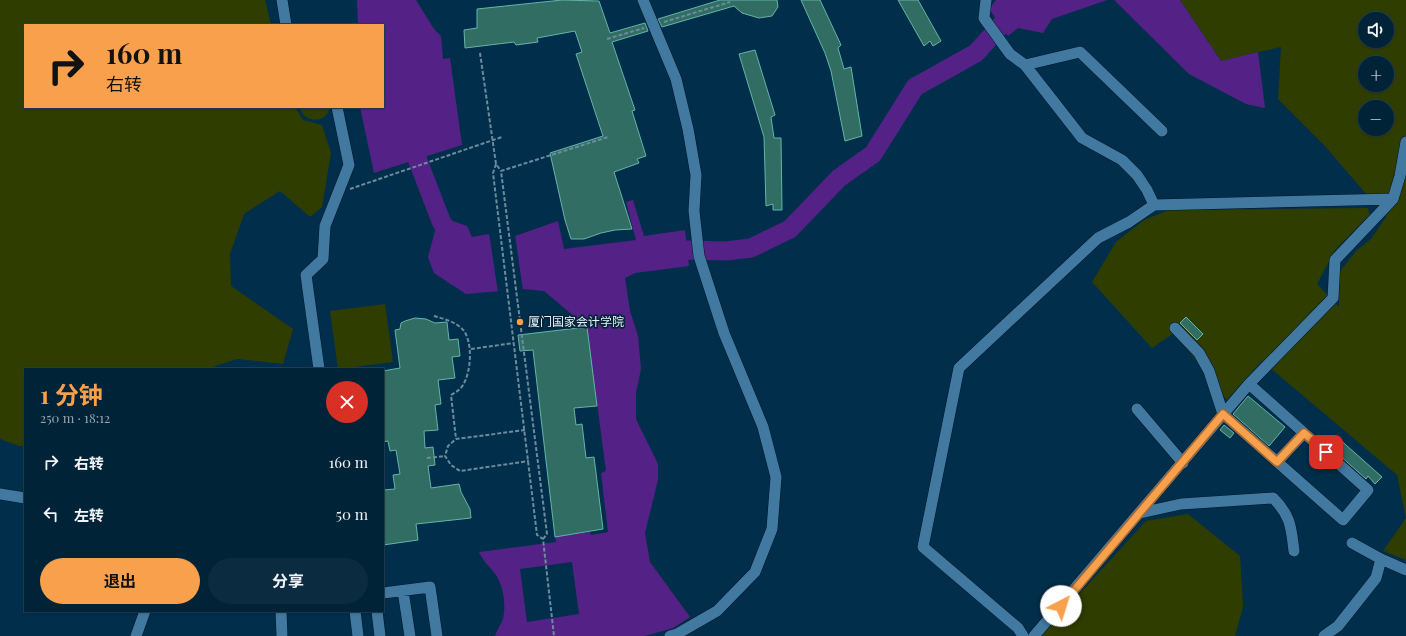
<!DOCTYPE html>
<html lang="zh">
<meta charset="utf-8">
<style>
body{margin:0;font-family:"Playfair Display","Noto Sans SC",serif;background:#0b2b40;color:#f1f3f6;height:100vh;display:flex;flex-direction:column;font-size:15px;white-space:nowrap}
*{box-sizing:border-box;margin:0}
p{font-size:13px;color:#96a4ae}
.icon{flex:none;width:22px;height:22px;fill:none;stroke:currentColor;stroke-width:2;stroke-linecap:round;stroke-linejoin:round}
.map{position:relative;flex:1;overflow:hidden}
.panel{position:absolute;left:24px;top:368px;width:360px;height:244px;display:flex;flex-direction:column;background:#012338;border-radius:0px;box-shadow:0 1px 3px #0004,0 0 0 1px #234053}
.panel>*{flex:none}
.banner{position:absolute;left:24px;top:24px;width:360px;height:84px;border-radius:0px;box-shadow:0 1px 3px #0004,0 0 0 1px #234053;background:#f8a04b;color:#111;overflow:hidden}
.buttons{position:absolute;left:1358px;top:12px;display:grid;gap:8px}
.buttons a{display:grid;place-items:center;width:36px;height:36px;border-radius:50%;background:#012338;box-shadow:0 1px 3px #0004,0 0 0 1px #234053;font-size:20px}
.pin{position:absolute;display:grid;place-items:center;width:34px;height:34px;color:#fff;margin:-17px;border-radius:8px;box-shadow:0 2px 6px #0006}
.me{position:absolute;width:44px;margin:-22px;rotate:40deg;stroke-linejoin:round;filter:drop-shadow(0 0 3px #0008)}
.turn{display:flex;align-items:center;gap:14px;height:84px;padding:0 16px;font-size:18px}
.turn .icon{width:52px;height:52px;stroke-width:2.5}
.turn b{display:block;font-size:28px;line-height:34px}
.round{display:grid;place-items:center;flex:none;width:42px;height:42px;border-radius:21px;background:#0b2b40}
.head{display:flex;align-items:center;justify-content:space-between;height:68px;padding:0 16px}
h1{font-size:24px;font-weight:700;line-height:30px;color:#f8a04b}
.cta{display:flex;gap:8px;margin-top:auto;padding:8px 16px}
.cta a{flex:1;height:46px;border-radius:24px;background:#f8a04b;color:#111;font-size:16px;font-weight:700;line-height:46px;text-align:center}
.cta a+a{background:#0b2b40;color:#f1f3f6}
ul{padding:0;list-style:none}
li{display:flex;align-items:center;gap:12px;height:52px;padding:0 16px}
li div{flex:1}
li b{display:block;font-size:15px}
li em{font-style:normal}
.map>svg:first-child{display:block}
</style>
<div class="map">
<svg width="1406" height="636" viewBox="0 0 1406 636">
<rect width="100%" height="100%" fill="#012f4b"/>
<path fill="#303d00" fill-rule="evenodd" d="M0,0H265L271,25H25V107H295L303,120L322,125L331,153L322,207L310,217L280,191L244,214L230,254L231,286L293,329L283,364L237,359L206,369H25V446H19L0,439Z
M1180,0H1406V560L1383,551L1406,518L1397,475L1262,361L1227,400L1174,333L1152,348L1092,282L1116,242L1144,220L1169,210L1368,208L1370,215L1335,250L1317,284L1339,307L1338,274L1356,251L1371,239L1386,217L1324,145L1278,99L1281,47L1221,61ZM1365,19H1387V41H1365ZM1365,63H1387V85H1365ZM1365,107H1387V129H1365Z
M300,107H330C327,124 303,124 300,107Z
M385,304L393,362L338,369L330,311Z
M1188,514L1240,556L1243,607L1235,636H1041L1146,521Z"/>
<path fill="#542287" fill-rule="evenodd" d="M357,0H416L434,29L441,36L443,59L450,58L462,145L374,173L360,107H383V25H358Z
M996,0H1107L1052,19L1043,33L1018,28L1008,36L989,9Z
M1114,0H1180L1221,61L1258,52L1265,108L1246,104L1189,74Z
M633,200L644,236L685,230L689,266L635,273L625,278L630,311L638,336L641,369L636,393V419L658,464V480L645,533L650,562L690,617L673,628L645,636H495C497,630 501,624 503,619C506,605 504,588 496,575C490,567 483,561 479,552L556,542L555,537L590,532L591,535L608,532L601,473L606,471L587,327L544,291L524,289L466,294L434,273L428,257L435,231L447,219L467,226L472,237L489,234L492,244L558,221L564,249L636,240L626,202ZM572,562L579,614L527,622L520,569Z"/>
<path fill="#012f4b" d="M489,232L493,241L515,234L523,291L498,293Z"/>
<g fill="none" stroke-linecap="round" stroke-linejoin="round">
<path stroke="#542287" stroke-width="19" d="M408,135L441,221L456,246
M662,251L687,250L726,251L751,248L790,229L839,178L873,154L915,87L976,53L1001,25"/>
</g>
<path fill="#326d64" stroke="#61b6a9" d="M562,0L599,1L610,33L645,23L648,31L612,42L635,110L632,111L646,156L637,159L639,163L614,172L632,229L615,230L601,233L584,239H571L565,220L550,153L603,136L576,54L582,52L575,31L537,38L538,42L516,45L514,42L465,48L464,30L477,28V9Z
M720,0H777L778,7L772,16L759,18L742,13L734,6L662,27L658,19Z
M801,0H820L841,45L838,48L844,69L851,67L862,136L845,141L831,71L825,53Z
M898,0H918L941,41L933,46L930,41L924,46Z
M755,50L775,115L771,117L774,138H781L782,210H773V204L766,206L764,137L739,54Z
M1186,317L1203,334L1197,340L1180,323Z
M415,318L426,319L435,323L447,322L449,340L458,339L460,356L452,357L455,378L438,380L441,404L435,405L438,430L424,431L425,448L433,447L435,465L428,466L431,488L459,484L461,492L470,509L471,518L416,524L418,540L383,545V490L395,489L393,475L400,474L396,450L390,451L388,441L383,442V371L400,368L395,330L400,329L401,323L405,321Z
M587,327L597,406L574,408L576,425L582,424L586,458L594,457L603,529L555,537L533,350L520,351L518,335Z
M1248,396L1285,427L1269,446L1233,414Z
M1224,425L1234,433L1230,438L1220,430Z
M1337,437L1382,477L1375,484L1368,476L1366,479L1329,446Z"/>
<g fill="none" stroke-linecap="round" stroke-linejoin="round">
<g stroke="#001629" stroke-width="12">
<path id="minor" d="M282,0L286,25
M643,0L676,79L688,129L696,175L694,211L699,256L724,333L763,427L776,477L772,529L755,572L717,611L677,634L670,636
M986,0L984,18L1010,54L1025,65L1082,138L1122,160L1137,175L1147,190L1154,205L1129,222L1098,238L959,368L923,547L1018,628L1023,636
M1025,65L1080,52L1162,131
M1154,205L1393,199
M1175,328L1199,353L1209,371L1223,414L1343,520L1368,490L1249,384L1333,298L1335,260L1393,199L1400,176L1406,142
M319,369L306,275L323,259L325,226L349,165L337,107
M1137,409L1183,463
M1277,462L1304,433
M0,494L25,498
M1140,513L1181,504L1273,498C1291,516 1291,527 1294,551
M1352,543L1381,559L1406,570
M403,591L410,636
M383,593L430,587L437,636
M281,611L282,636
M355,611L358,636
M377,611L380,636
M136,636L145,611
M1034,636L1249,384
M1324,636L1338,626L1376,578L1381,559"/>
</g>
<path stroke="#6e8b9e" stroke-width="2" stroke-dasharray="4 2" stroke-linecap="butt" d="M664,22L730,2
M607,39L644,28
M480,53L496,164L501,171
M496,164L493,173L537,535L543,539L554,636
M350,189L502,137
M434,316C444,319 457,322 464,331C473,344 471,372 463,385C460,390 456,392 451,395L456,439
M471,349L514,343
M525,430L456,439L448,446L445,456L451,465L460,471L529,461
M427,458L445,456
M543,539L547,534L501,171L608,137"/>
<use href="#minor" stroke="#4279a1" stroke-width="11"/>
</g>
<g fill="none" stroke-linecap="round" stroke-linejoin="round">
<g stroke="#a16831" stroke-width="10">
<path id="route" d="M1061,606L1223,414L1277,462L1304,433L1326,452"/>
</g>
<use href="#route" stroke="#f8a04b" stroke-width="7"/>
</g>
<circle fill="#f8a04b" stroke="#072539" stroke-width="1.5" cx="520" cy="322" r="4"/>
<g text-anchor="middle" stroke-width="3.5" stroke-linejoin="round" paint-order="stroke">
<g font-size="12" fill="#e8f3fc" stroke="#072539" text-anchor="start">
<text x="528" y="326">厦门国家会计学院</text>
</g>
</g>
</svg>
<div class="buttons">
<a><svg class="icon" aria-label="sound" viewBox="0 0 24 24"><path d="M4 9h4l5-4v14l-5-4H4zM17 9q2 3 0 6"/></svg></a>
<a>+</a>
<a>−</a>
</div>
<div class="pin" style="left:1326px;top:452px;background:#d93025"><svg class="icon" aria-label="arrive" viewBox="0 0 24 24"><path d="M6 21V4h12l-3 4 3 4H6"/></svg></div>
<svg class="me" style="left:1061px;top:606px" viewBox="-20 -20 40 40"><circle r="19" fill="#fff"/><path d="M0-13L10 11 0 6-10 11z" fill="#f8a04b"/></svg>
<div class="banner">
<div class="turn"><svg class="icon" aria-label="right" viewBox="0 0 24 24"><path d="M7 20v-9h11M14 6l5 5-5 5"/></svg><div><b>160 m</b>右转</div></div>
</div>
<section class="panel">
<div class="head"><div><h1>1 分钟</h1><p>250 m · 18:12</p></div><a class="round" style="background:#d93025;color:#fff"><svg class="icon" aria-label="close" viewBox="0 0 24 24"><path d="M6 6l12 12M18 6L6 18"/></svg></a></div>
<ul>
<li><svg class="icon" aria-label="right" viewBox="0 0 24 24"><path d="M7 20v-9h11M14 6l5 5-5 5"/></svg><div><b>右转</b></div><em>160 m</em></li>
<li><svg class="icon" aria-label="left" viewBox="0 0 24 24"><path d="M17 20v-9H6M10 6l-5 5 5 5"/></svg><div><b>左转</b></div><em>50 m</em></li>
</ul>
<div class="cta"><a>退出</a><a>分享</a></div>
</section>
</div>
